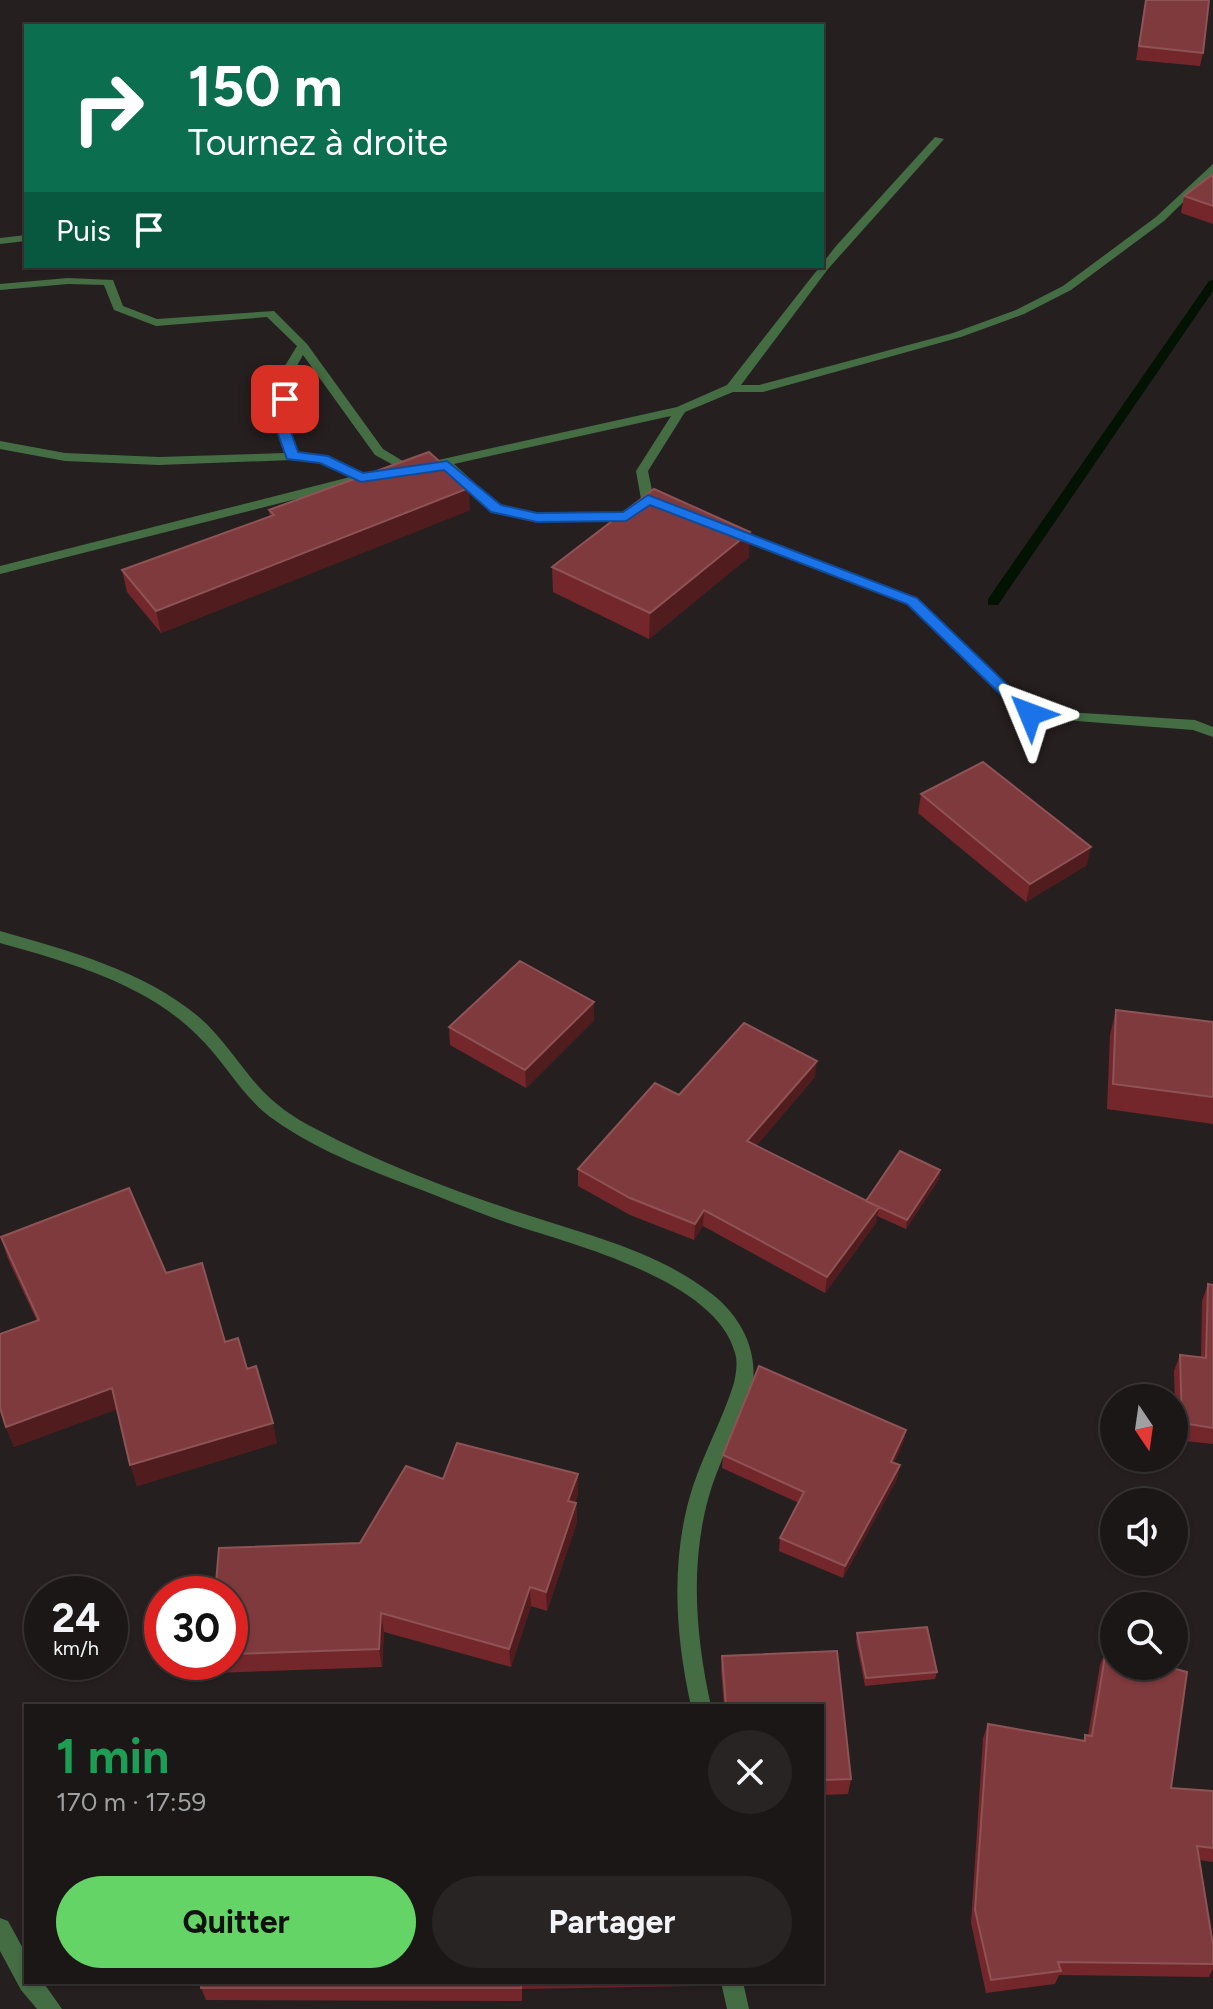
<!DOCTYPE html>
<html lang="fr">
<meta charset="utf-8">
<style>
body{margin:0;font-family:Figtree,sans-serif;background:#292424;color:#f1f3f6;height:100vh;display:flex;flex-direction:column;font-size:30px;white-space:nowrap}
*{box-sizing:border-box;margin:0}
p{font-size:26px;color:#a09fa1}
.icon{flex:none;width:44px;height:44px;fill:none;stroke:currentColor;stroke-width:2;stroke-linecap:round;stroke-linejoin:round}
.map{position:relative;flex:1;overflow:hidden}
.details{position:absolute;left:24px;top:1704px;width:800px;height:280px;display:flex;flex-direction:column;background:#1c1717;border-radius:0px;box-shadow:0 2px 6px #0004,0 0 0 2px #3a3636}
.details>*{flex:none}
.hud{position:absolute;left:24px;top:24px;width:800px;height:244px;border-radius:0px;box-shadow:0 2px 6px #0004,0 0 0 2px #3a3636;background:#0b6e4f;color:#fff;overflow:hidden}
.needle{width:52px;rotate:167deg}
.tools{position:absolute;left:1100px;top:1384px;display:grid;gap:16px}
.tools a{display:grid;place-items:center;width:88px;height:88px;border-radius:50%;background:#1c1717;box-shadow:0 2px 6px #0004,0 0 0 2px #3a3636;font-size:40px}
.speed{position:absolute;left:24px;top:1576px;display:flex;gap:16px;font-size:40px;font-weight:700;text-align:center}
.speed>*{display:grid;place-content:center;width:104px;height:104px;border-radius:50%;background:#1c1717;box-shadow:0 2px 6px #0004,0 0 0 2px #3a3636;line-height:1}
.speed small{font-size:20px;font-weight:400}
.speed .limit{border:12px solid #d22;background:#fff;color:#111}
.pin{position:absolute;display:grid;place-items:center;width:68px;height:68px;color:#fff;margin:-34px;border-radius:16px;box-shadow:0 4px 12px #0006}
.me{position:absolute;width:88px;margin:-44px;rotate:314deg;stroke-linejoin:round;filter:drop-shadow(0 0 6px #0008)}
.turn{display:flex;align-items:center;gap:28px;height:168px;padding:0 32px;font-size:36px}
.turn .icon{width:104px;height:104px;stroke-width:2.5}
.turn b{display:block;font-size:56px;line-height:68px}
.then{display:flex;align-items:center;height:76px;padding:0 32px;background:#0003;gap:16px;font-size:30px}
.round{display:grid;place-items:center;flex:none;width:84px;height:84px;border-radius:42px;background:#292424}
.head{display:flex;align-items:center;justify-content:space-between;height:136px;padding:0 32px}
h1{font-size:48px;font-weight:700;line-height:60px;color:#1e9e55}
.primary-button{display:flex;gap:16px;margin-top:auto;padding:16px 32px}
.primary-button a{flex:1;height:92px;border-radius:48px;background:#65d467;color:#111;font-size:32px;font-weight:700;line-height:92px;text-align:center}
.primary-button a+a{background:#292424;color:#f1f3f6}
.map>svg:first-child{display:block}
</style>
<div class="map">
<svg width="1213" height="2009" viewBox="0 0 1213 2009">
<rect width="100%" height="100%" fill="#261f1f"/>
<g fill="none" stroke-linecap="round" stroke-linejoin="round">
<path fill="#021303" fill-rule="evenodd" d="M1213,280V291L998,605H988V599L1209,281Z"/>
<path fill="#446d44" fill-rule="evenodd" d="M935,137L944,139L828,269L741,385H759L953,333L1016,310L1063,286L1156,217L1213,164V173L1164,221L1071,290L1024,314L961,337L763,392H733L685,412L648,471L654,500L626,521L537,522L491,512L442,467L425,471L419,467L425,463L677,407L727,385L836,246ZM671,416L636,471L641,499L623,513L537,514L500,506L454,464Z
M26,235V241L0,244V238Z
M68,278L113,280L123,306L157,319L274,311L307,344L383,449L416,469L414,472H406L375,455L303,355L295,369L298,384L284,415L297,453L327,456L367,475V481L0,574V566L350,477L320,462L292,460L159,465L65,461L0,449V441L65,453L159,457L285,453L272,415L286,384L283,369L297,346L267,317L156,326L114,310L104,285L68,284L0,290V284Z
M730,527L917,598L1034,710L1195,720L1213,727V737L1193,730L1025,717L907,604L725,534V528Z
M0,931C69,951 143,970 199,1017C222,1037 238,1063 258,1086C274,1104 294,1118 316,1129C378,1162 451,1190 518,1212C584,1234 656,1250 712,1294C740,1316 757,1348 753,1383C742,1418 724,1451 712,1486C689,1557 695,1634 711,1706H691C675,1634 670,1557 693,1486C705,1451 723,1418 734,1383C736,1373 738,1363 735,1353C717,1283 583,1247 523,1228C492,1218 462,1206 432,1194C378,1173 320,1153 273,1119C241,1096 224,1060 196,1034C144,983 68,962 0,943Z
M0,1918L8,1921L26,1954V1982H43L62,2009H37L21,1990L0,1951Z
M721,1982H743L749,2009H727Z"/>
</g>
<path fill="#74272b" d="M1146,0L1203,53L1200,66L1136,60Z
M1213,174V224L1181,213L1184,196Z
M269,510H470L161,633L127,592L122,570L270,517Z
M749,557L649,639L553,592L552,567Z
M921,794L1087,865L1026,902L918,813Z
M1116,1010L1213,1022V1124L1107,1109L1110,1035Z
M594,1020L526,1088L450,1045L449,1027Z
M815,1077L756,1146L866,1201L940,1170L939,1179L906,1229L877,1216L876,1223L825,1293L703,1226L694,1240L630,1215L578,1186V1169Z
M1,1237L166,1273L225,1342L247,1369L277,1443L137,1486L117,1409L14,1447L6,1427L37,1321L8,1259Z
M1208,1284L1213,1285V1444L1176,1440L1174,1371L1180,1355L1201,1358L1202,1301Z
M906,1430L903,1443L894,1463L900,1465L897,1479L843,1578L779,1551L780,1538L799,1503L722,1468L723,1455Z
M578,1474V1494L575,1502L576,1503L577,1522L547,1611L531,1606L511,1667L384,1632L382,1667L215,1673L212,1662H230V1594L360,1543Z
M857,1633L937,1672L935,1679L865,1686L856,1641Z
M1106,1650L1171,1788L1213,1791V1862L1199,1860L1213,1945V1969L1209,1977L1059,1975L1055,1984L986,1993L971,1923L983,1738L988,1724L1083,1741L1085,1735L1088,1736L1100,1665Z
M837,1651L851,1779L848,1794L822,1795V1706H724L721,1671L722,1656Z
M202,1982H699L698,1986L522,1989V2001L206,2000L201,1988Z"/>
<path fill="#501c1e" d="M469,488L470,510L161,633L156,611Z
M750,532L749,557L649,639L650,613Z
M1091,847L1087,865L1026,902L1030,884Z
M594,1002V1020L526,1088L525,1070Z
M817,1061L815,1077L746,1158L747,1141Z
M940,1170L939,1179L906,1229L907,1220Z
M879,1207L876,1223L825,1293L827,1277Z
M704,1210L703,1226L694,1240L695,1224Z
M112,1388L118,1409L14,1447L6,1427Z
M273,1423L277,1443L137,1486L130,1465Z
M906,1430L903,1443L889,1475L891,1462Z
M900,1465L897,1479L843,1578L845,1566Z
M578,1474V1494L569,1521L568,1501Z
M576,1503L577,1522L547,1611L546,1592Z
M530,1587L531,1606L511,1667L509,1649Z
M381,1613L384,1632L382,1667L379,1649Z"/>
<path fill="#7f3a3d" stroke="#8e5355" stroke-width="2" d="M1146,0H1209L1203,53L1139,46Z
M1213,174V206L1184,196Z
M429,452L469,488L156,611L122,570L274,515L269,510Z
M654,489L750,532L650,613L552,567Z
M983,762L1091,847L1030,884L921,794Z
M520,961L594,1002L525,1070L449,1027Z
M1116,1010L1213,1022V1097L1113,1084Z
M744,1023L817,1061L747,1141L879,1207L827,1277L704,1210L695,1224L630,1198L578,1169L655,1083L679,1095Z
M900,1151L940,1170L907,1220L866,1201Z
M129,1188L166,1273L202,1263L225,1342L238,1338L247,1369L256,1366L273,1423L130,1465L112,1388L6,1427L0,1408V1334L39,1320L1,1237Z
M1208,1284L1213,1285V1428L1182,1423L1180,1355L1206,1358Z
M759,1366L906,1430L891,1462L900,1465L845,1566L780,1538L804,1492L723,1455Z
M457,1443L578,1474L568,1501L576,1503L546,1592L530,1587L509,1649L381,1613L379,1649L230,1654V1594H215L219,1548L360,1543L406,1466L443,1479Z
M927,1627L937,1672L866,1678L857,1633Z
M1106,1650L1114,1652V1666H1165L1187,1672L1171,1788L1213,1791V1848L1197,1846L1213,1945V1964L1058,1962L1061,1971L991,1980L975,1910L988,1724L1085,1741V1735L1092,1736Z
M837,1651L851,1779L822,1780V1706H726L722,1656Z
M202,1982H521V1988H201Z"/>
<path fill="#1a73e8" stroke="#114b97" stroke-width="2" d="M280,397L292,399L285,415L298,452L328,456L363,473L447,461L501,505L537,513L623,512L648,495L917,598L1038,714L1036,718H1025L907,604L650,505L626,521L537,522L491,512L444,470L361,482L320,463L287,459L271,415Z"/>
</svg>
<div class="tools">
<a><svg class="needle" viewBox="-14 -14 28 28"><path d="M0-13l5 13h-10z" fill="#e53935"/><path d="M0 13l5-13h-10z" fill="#a09fa1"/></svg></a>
<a><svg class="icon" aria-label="sound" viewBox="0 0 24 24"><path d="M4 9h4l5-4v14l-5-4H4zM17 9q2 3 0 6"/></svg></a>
<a><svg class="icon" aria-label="search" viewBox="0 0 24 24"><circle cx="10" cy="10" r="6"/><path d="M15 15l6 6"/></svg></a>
</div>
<div class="speed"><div>24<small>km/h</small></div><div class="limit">30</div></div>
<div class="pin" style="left:285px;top:399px;background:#d93025"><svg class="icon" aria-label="arrive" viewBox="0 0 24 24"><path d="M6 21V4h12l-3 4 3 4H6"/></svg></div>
<svg class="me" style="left:1030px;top:714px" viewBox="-20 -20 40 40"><path d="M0-17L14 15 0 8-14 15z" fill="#1a73e8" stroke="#fff" stroke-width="4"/></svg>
<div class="hud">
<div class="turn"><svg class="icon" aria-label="right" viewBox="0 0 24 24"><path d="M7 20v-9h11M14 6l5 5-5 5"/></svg><div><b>150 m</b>Tournez à droite</div></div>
<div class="then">Puis<svg class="icon" aria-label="arrive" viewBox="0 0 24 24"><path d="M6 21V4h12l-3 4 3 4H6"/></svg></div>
</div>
<section class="details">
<div class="head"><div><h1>1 min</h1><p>170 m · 17:59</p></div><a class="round"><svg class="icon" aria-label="close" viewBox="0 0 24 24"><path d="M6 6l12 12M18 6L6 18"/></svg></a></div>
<div class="primary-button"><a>Quitter</a><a>Partager</a></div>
</section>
</div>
